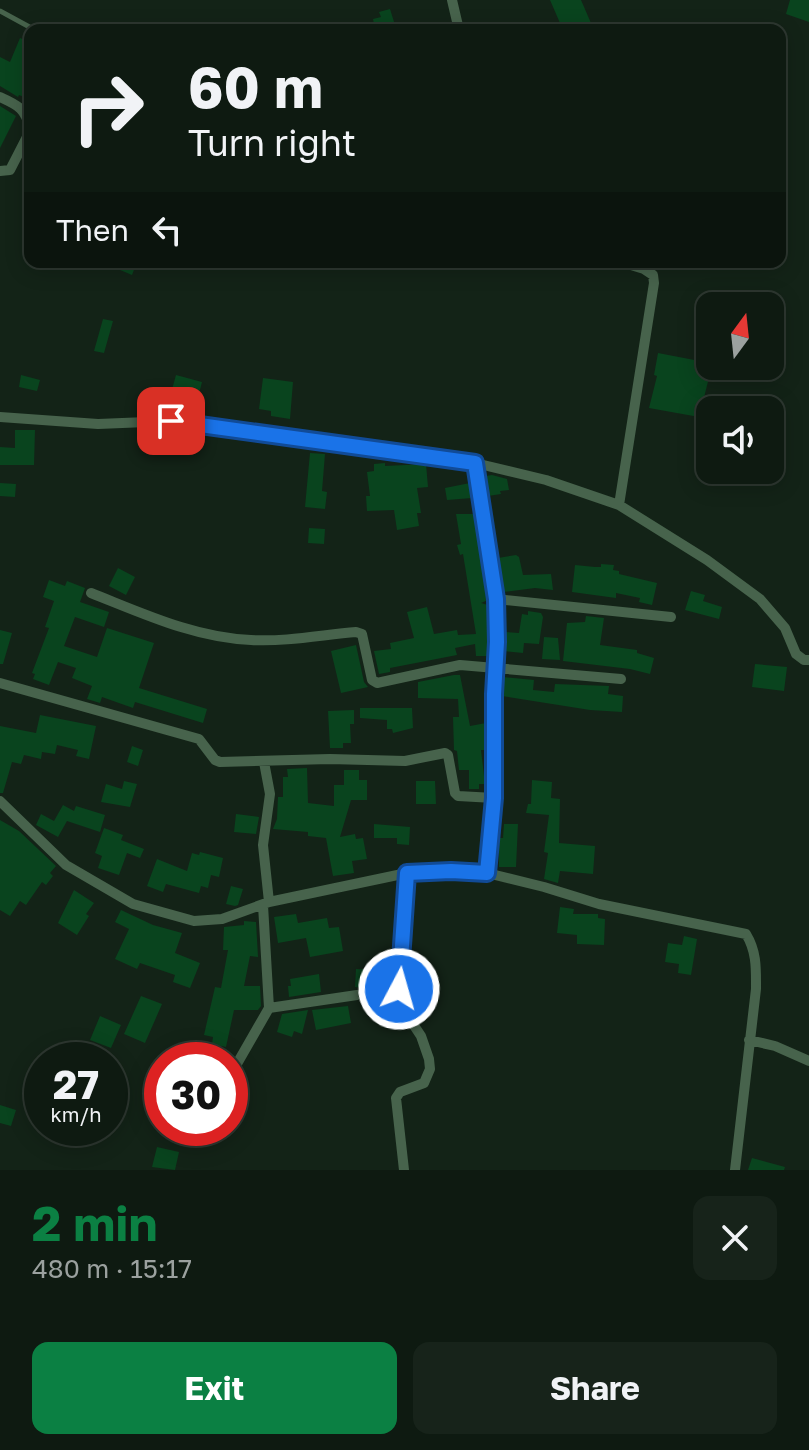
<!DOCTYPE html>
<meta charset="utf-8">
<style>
body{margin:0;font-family:"Golos Text",sans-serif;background:#17231a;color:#f1f3f6;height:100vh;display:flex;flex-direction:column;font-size:30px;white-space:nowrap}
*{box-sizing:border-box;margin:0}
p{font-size:26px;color:#9ba19f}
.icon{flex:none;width:44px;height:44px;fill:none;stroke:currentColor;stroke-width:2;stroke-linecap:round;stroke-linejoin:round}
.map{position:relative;height:1170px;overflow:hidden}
.drawer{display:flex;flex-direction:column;background:#0e1a11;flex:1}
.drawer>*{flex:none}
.hud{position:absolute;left:24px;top:24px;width:762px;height:244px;border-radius:16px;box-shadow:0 4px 20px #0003,0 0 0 2px #2e3831;background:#0e1a11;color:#f1f3f6;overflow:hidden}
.needle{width:52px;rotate:15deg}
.controls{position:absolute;left:696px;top:292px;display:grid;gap:16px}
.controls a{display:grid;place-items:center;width:88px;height:88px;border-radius:16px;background:#0e1a11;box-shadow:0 4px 20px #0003,0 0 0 2px #2e3831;font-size:40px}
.speed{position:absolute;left:24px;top:1042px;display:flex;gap:16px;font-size:40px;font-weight:700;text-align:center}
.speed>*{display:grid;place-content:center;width:104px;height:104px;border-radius:50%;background:#0e1a11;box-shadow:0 4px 20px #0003,0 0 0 2px #2e3831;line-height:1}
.speed small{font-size:20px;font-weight:400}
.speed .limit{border:12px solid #d22;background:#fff;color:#111}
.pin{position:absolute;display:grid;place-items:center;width:68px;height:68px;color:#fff;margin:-34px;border-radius:16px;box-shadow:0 4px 12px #0006}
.me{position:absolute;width:88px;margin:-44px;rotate:6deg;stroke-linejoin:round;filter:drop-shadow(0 0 6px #0008)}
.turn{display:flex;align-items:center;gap:28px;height:168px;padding:0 32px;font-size:36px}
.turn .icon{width:104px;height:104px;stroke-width:2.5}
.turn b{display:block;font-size:56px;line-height:68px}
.then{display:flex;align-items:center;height:76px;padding:0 32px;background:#0003;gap:16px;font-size:30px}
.round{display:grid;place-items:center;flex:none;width:84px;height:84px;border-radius:16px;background:#17231a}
.summary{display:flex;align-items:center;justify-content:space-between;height:136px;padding:0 32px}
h1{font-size:48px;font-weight:700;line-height:60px;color:#0b8043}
.button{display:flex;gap:16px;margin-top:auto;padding:16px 32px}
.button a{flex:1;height:92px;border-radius:16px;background:#0b8043;color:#fff;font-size:32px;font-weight:700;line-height:92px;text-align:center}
.button a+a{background:#17231a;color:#f1f3f6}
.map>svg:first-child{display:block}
</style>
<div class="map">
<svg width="809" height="1170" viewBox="0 0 809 1170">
<rect width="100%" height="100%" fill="#132317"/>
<path fill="#09441e" d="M550,0H581L594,30H563Z
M790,0H809V22L786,14Z
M390,9L395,25L375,30L373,19L381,17L379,12Z
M20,38L30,42V83L24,97L19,95L18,97L0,86V57L10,62Z
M0,106L16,116L0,148Z
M101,262H137L132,275Z
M103,319L113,321L104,353L94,351Z
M658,353L710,363L712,366L699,417L649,408L657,376L654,375Z
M21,375L40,380L37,391L19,387Z
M176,375L202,382L196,406L184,403L186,397L171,393Z
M263,378L293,382L290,419L271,416V411L259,409Z
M15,430H35L34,465H0V447L15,448Z
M310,453L325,454L322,491L327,492L325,509L305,507Z
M385,463V466L426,464L428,487L417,488L421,513H417L419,526L397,530L394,510L367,511L366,496H370L367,472L374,471V464Z
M492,475L507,479L509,490L500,491L501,494L488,496L485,476Z
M0,483L16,484L15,497L0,496Z
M470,483L472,498L447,500L445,488Z
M456,514H475L488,600L481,603L488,605V656H476L475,644L455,648L457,655L390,668V672L379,674L374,651L391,649L390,643L414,638L407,612L427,607L434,634L457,630L458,635L476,634L463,554L460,555L457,545L461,544Z
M309,528L325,529L324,544L308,543Z
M516,555L519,557L523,575L551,574L553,590L535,588L503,592L498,558Z
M601,564L614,565L613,570L619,571V574L657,583L652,605L639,602L640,598L616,593V598L572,592L575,565L595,567H601Z
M118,568L135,577L126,595L109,586Z
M49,580L65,586L67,581L85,588L80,602L109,612L104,627L75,617L64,646L97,657L107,628L154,643L139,688L207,709L203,723L135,702L133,708L102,697L100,703L87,699L92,686L72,678L76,668L58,662L49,685L33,679L35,674L32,673L49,628L45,627L54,601L43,597Z
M691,591L705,595L703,601L722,607L719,619L685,610Z
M528,611L541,613L543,617L539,644L524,643L523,653L504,651L505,632L519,633L522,614L528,615Z
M586,616L604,618L600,645L637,650V653L654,658L650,674L630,669L563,661L567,623L585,622Z
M0,630L12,633L3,664H0Z
M544,637L558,638L560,660L542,659Z
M356,645L364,682L368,687L341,693L331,651Z
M755,664L787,667L784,691L752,687Z
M454,675H460L470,726L486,723L485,750H481L485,784H479V789H469V770H459L457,751L454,750L453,717H459L458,699L418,698V682Z
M503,677L534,680L533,690L554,692L555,684L609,686L608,694L623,696L622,712L590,710L502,696Z
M360,708H412L413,728L393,733L392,729H387V720L360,718Z
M354,710V724H350L351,743H343V748H330L328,711Z
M40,715L96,726L89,759L76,756L78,750L57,745L55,754L42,752L41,759L24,755L21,764L12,762L3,793H0V726L36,733Z
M132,746L143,750L138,766L127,762Z
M307,768L308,803L334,806V785H344V770H359V780H367V800H351L340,837L355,834L356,839L363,838L367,859L352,861L354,873L333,876L326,838L308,836V832L273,829L277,819L278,797H283V777H288L287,769Z
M532,780L552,782L551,798L560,799L559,843L595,846L593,874L560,871L558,883L544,879L548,853L544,852L549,815L526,813L528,804H531Z
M124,781L137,784L130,807L101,802L106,784L122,789Z
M416,781H435L436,804H416Z
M63,805L74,811L76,806L105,815L100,832L67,821L58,837L36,825L41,814L54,821Z
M236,814L259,817L256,834L234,832Z
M0,820L19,831L56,866L50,873L53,876L46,885L42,882L26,905L20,901L10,916L0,910Z
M374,824L410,827L409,845L397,844V838H374Z
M504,824H518L516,867H499V838H503Z
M104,828L123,835L121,840L144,849L140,858L127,853L119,875L98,868L102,856L95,853Z
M200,852L223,858L219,877L211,875L208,888L201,886L199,893L166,884L163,892L147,886L157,859L187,871L192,853L199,855Z
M231,886L243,889L238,905L235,906L226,904Z
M74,890L94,903L86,914L89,916L77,935L58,923Z
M560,907L574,909L573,914H598V918L605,919L604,945L577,944V935L557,933Z
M121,910L153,925L182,933L175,953L200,963L190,988L173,982L175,975L140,963L137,969L115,959L129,929L115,922Z
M296,914L298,923L327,918L329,928L339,927L343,951L310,957L306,938L278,943L274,917Z
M244,921L256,922L258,957L250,956L244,986H260L261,1006L258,1010H234L226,1047L212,1044L213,1037L204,1035L215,987L221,988L228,950H223L224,927L244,925Z
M684,936L697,939L691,975L678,973L679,964L665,962L668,943L682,945Z
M356,969L379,970L378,993L364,992L361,988L355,987Z
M319,974L321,992L289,997L288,986H291L290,979Z
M141,996L162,1004L145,1043L124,1034Z
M348,1006L351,1023L316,1030L312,1010Z
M308,1010L302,1034L294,1031L292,1037L277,1032L282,1014Z
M100,1016L121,1025L111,1048L90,1040Z
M0,1105L16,1110L11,1126L0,1123Z
M157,1147L179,1152L175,1170L152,1167Z
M752,1158L785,1167L784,1170H748Z"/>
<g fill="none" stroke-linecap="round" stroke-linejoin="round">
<path stroke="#47634c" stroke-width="5" d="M0,11L35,30"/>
<path stroke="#47634c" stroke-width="10" d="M452,0L459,30
M0,97C18,105 26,109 30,129
M0,171L10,170L30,131
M513,262H538
M0,417L98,424L171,421L475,463L546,480L619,505L707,560L760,599L785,628L796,654L804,660H809
M619,505L654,283L653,275L644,269L621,262
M91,593C142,613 195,638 251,640C286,642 321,635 356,632L362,634L372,680L377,683L460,665L621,679
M496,599L671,617
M0,683L199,739L215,760L220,762L330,759L405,761L445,753L448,755L455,793L458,796L494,798
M264,762L270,794L263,845L269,902
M0,801L66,865L133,904L194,921L222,919L269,902L407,873L451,871L487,873L494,798V694L497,642L496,599L475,463
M487,873L544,887L599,904L746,934C757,952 756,969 756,989L735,1170
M269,1008L357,995
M749,1040L775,1046L809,1061
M230,1076L269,1008L263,905
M176,1138H183L191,1128
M404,1170L396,1098L400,1092L424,1083L430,1069L429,1059L421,1036L405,1012L399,989L407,873"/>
</g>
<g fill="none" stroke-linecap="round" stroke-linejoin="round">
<g stroke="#114b97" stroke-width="20">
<path id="route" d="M171,421L475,463L496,599L497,642L494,694V798L487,873L451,871L407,873L399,989"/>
</g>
<use href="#route" stroke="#1a73e8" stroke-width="14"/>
</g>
</svg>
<div class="controls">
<a><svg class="needle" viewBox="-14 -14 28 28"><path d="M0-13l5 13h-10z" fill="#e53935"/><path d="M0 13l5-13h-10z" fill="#9ba19f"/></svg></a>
<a><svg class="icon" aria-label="sound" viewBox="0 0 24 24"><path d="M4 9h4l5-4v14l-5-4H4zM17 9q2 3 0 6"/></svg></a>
</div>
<div class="speed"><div>27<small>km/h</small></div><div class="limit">30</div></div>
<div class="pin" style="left:171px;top:421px;background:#d93025"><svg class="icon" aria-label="arrive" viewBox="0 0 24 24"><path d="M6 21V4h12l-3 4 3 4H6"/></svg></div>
<svg class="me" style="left:399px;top:989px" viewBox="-20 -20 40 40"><circle r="17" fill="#1a73e8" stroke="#fff" stroke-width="3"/><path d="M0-11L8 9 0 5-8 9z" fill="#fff"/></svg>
<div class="hud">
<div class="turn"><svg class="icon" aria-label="right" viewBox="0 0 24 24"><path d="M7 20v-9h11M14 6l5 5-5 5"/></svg><div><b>60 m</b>Turn right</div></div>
<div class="then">Then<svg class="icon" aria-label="left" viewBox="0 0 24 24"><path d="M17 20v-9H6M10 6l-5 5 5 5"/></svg></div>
</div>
</div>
<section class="drawer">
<div class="summary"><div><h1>2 min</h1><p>480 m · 15:17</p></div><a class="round"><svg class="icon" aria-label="close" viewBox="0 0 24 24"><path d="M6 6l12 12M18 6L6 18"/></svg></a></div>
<div class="button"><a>Exit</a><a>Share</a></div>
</section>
